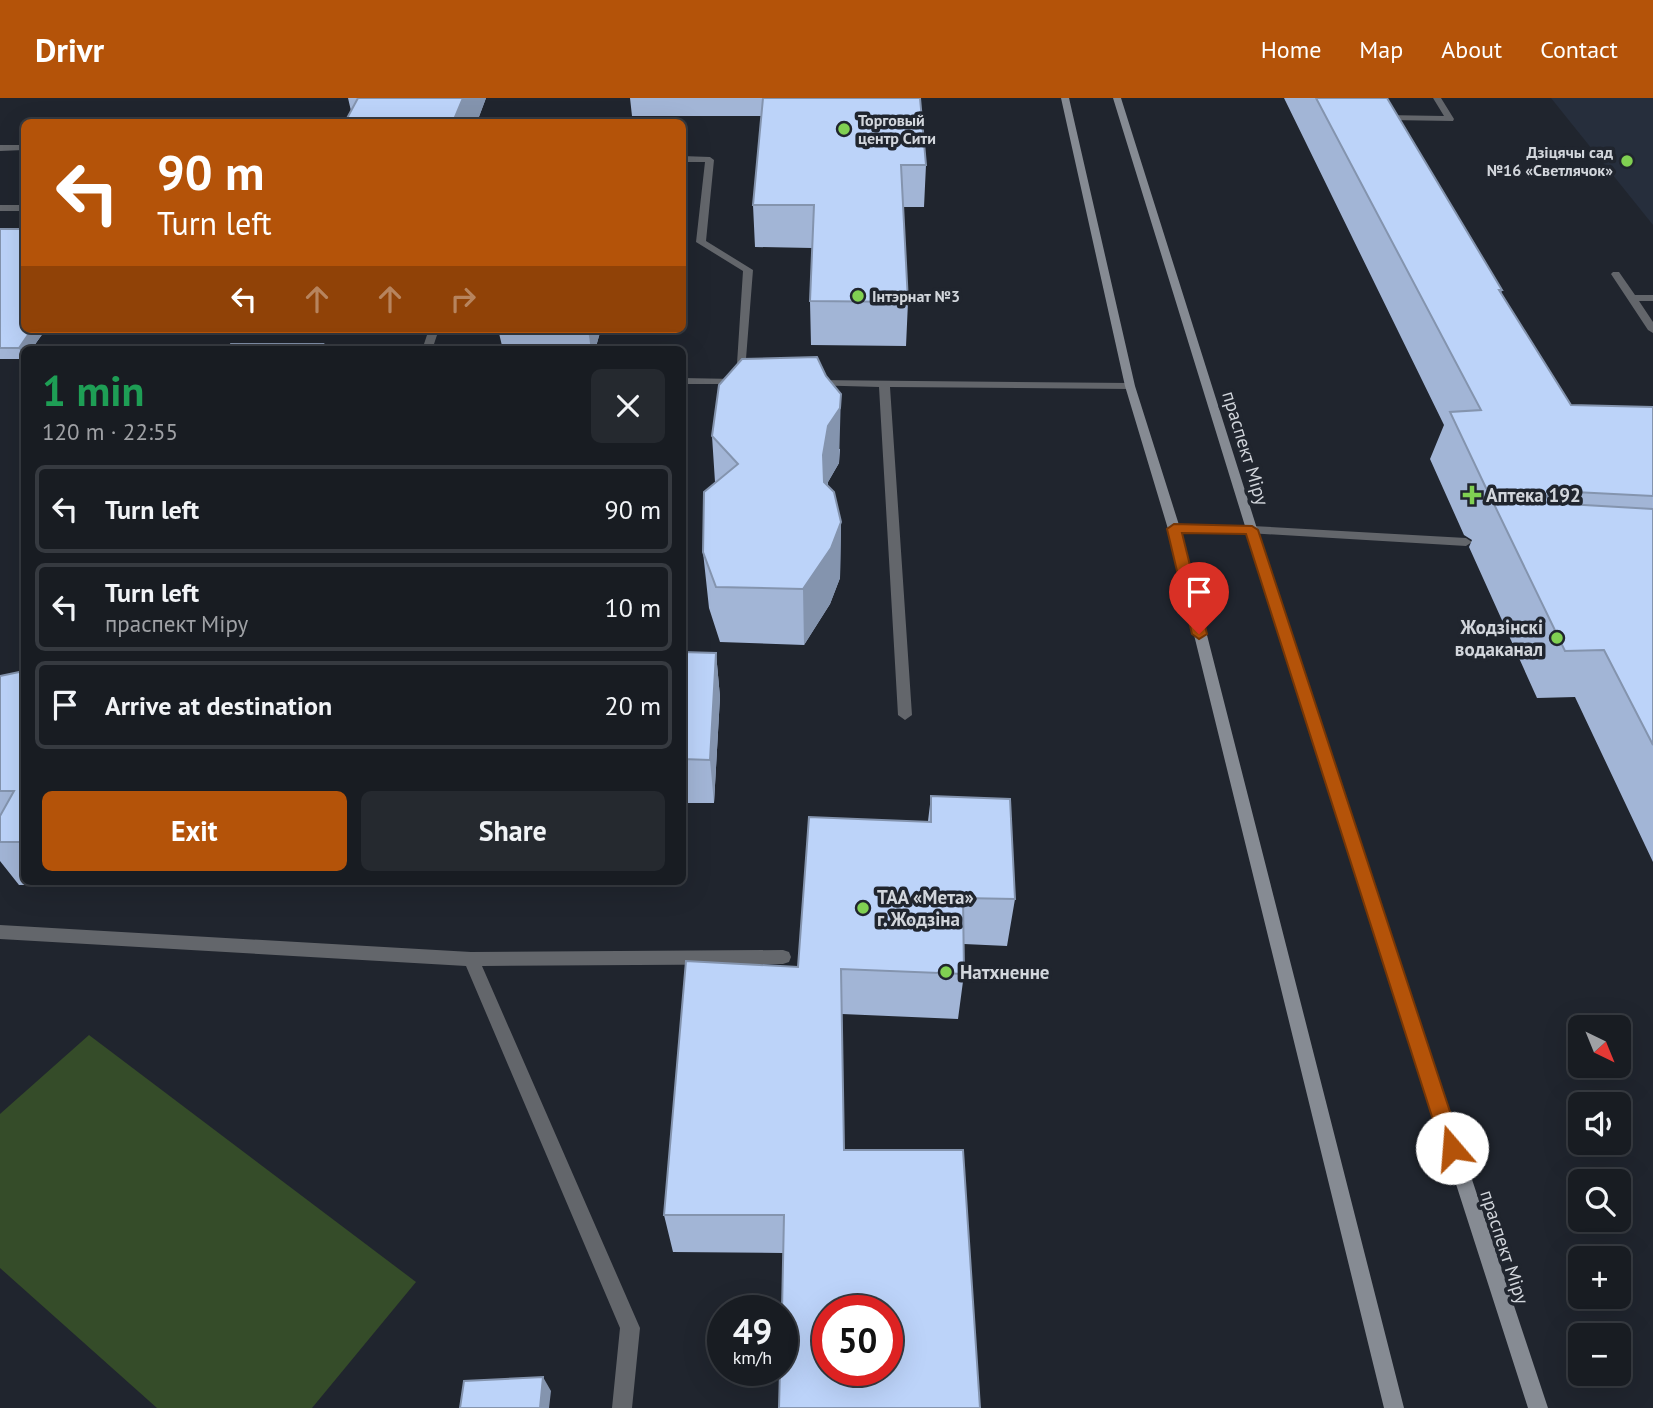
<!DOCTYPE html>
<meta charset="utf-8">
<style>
body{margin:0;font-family:"PT Sans",sans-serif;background:#25292f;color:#f1f3f6;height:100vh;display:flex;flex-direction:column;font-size:26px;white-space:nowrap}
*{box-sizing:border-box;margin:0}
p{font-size:23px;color:#9fa1a5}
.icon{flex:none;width:38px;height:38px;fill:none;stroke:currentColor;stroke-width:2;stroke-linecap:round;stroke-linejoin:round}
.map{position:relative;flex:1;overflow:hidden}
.sheet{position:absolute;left:21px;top:248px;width:665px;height:539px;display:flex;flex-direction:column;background:#181c22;border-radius:10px;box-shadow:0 7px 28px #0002,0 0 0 2px #363a40}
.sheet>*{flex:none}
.hud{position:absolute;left:21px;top:21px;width:665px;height:214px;border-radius:10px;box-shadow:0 7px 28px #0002,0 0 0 2px #363a40;background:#b45309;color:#fff;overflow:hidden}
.needle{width:46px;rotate:137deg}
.tools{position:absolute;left:1568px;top:917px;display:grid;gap:14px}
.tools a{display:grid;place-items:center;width:63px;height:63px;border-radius:10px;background:#181c22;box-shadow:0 7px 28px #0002,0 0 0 2px #363a40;font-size:35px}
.speed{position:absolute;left:707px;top:1197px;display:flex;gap:14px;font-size:35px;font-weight:700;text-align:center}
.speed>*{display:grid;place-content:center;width:91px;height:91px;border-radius:50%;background:#181c22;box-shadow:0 7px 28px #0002,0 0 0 2px #363a40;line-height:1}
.speed small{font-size:18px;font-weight:400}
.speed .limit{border:10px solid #d22;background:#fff;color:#111}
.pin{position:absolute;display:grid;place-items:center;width:60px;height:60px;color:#fff;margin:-72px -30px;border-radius:50% 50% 50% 0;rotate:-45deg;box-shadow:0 0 7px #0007}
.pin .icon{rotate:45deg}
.me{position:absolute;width:77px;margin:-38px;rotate:342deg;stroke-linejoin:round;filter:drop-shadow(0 0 5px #0008)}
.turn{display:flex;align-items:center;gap:24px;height:147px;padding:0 21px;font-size:32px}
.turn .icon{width:91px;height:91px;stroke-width:2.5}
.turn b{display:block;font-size:49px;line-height:60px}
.lanes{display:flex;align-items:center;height:66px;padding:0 21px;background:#0003;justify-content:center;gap:35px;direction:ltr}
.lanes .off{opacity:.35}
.round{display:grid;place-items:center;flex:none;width:74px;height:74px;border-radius:10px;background:#25292f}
.summary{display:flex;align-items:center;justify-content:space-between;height:119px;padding:0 21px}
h1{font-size:42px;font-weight:700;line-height:52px;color:#1e9e55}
.primary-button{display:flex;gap:14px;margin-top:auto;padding:14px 21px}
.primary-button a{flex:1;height:80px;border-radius:10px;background:#b45309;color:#fff;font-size:28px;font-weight:700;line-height:80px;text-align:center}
.primary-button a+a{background:#25292f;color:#f1f3f6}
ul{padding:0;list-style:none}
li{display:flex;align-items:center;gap:21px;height:88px;margin:0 14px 10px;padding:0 7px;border:4px solid #363a40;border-radius:10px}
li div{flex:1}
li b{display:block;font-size:26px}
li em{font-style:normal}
header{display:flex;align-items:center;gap:42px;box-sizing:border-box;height:98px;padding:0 35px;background:#b45309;color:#fff}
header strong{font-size:33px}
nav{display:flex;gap:38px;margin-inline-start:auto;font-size:24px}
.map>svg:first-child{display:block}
</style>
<header>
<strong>Drivr</strong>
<nav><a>Home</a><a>Map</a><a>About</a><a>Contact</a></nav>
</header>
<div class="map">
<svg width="1653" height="1310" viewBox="0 0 1653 1310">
<rect width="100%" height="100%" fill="#20252e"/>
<path fill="#262e3c" d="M1551,0H1653V127Z"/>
<path fill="#354c29" d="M89,937L416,1184L312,1310H157L0,1170V1016Z"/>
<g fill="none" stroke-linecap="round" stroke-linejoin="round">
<path fill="#63666b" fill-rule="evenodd" d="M1433,0H1441L1454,21L1453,23L1389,22L1385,23L1380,19L1384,17L1444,18Z
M0,47H24V52L0,53Z
M682,58L710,59L714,62L706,143L753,172L744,286H682V280L736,281L743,173L696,144L705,64H682Z
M0,107H24V113H0Z
M1613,174H1619L1635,197H1653V203H1639L1653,224V235L1648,232L1611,176Z
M429,231H439L432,252H422Z
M813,282L1130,285L1135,288L1130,291L890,289L912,617L905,622L898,617L879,289L809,287V283Z
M1252,428L1466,440L1472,444L1466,448L1248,435V429Z
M0,827L471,854L783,852L789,854L791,859L789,864L783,866L482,868L640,1230L632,1310H612L620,1230L466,868L0,841Z"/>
<path fill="#868b93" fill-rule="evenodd" d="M1061,0H1069L1135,288L1179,427L1245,428L1113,0H1121L1283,513L1548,1310H1528L1247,436L1181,435L1404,1310H1384L1168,431L1125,288Z"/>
</g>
<path fill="#a2b5d6" d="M348,0H486L477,24L351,13Z
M630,0H920L926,67L924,109H903L908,204L906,248L811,247L810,203L812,150L755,149L753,107L762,18H632Z
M1284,0H1387L1502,192L1501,195L1571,307L1653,309V764L1575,599L1537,600L1469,449L1472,442L1464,437L1430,361L1444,327Z
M0,131L24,231H46L31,252H24V261H0Z
M498,231H601L595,252H503Z
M712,338L840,351L839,365L828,384V388L841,424L840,480L830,506L804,547L720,544L709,510L703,454L715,384Z
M682,554L716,555L720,599L714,705H682Z
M24,573V784H168L167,786L19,787L0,763V578Z
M931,698L1015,801L1007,848L964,846V876L958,921L842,916L844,1052L783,1155L673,1154L664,1117L798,869L928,723Z"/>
<path fill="#8494ae" d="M463,0H486L477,24H453Z
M32,231H46L31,252H24V261L19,250Z
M588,231H601L595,252H591Z
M841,296L839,365L828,384L823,412V357L828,328Z
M1555,393L1530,440L1546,398Z
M841,424L840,480L830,506L804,547L803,491Z
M716,555L720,599L714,705L710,662Z
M543,1279L551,1293L549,1310H540Z"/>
<path fill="#bcd3f9" stroke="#8494ae" stroke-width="2" fill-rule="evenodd" d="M358,0H463L453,24H345Z
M763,0H920L926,67H901L908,204L810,203L814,107H753Z
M1316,0H1387L1502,192H1499L1571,307L1653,309V398L1555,393L1546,398L1550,405L1653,411V647L1604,552L1565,553L1492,402L1497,396L1486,390L1450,314L1481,312Z
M0,131H24V231H32L19,250H0Z
M514,231H588V232Z
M231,246H323L320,252H228Z
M817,259L826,278L841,296L840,310L828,328L823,357L824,384L834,394L841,424L831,450L803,491L716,489L703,454L704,394L738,366L712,338L719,287L742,261Z
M682,554L716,555L710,662L682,661Z
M24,573V744H0V718L14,693H0V578Z
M931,698L1010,701L1015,801L963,800L964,876L841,871L844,1052H963L980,1310H779L780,1272H782V1213L784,1117H664L686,863L798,869L809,719L931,724ZM828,1213H887V1272H828Z
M543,1279L540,1310H460L464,1283Z"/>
<path fill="#b45309" stroke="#753606" stroke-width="2" d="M1174,426L1252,428L1258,432L1462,1050L1459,1057L1452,1059L1445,1057L1442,1050L1246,436L1182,435L1207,536L1199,541L1192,536L1167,431Z"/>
<g fill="#80d052" stroke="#20252e" stroke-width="2.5">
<circle cx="844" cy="31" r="7"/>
<circle cx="1627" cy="63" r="7"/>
<circle cx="858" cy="198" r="7"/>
<path d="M1468.5 386.5h7v7h7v7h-7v7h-7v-7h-7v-7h7z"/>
<circle cx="1557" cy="540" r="7"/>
<circle cx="863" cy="810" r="7"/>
<circle cx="946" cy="874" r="7"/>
</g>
<g text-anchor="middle" stroke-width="7" stroke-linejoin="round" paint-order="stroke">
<g font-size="16" font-weight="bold" fill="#d2d6dc" stroke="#20252e" text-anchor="start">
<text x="858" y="28">Торговый<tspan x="858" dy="18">центр Сити</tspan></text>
<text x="1613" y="60" text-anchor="end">Дзіцячы сад<tspan x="1613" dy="18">№16 «Светлячок»</tspan></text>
<text x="872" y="204">Інтэрнат №3</text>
</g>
<g font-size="19" fill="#d2d6dc" stroke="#20252e">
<text transform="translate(1246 350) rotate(73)" y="7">праспект Міру</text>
<text transform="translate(1505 1149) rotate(72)" y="7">праспект Міру</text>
</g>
<g font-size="19" font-weight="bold" fill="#d2d6dc" stroke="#20252e" text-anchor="start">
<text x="1486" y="404">Аптека 192</text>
<text x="1543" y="536" text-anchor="end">Жодзінскі<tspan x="1543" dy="22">водаканал</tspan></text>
<text x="877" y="806">ТАА «Мета»<tspan x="877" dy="22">г. Жодзіна</tspan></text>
<text x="960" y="881">Натхненне</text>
</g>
</g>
</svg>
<div class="tools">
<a><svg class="needle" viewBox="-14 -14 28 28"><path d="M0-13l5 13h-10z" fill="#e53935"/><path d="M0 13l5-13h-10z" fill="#9fa1a5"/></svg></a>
<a><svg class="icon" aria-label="sound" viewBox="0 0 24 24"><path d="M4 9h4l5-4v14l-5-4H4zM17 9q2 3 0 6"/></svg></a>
<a><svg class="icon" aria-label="search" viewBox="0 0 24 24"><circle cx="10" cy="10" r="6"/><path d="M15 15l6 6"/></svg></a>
<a>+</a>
<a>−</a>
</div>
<div class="speed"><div>49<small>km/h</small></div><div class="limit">50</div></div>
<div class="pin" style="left:1199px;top:536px;background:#d93025"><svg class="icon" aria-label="arrive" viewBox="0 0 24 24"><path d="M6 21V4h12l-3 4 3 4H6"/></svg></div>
<svg class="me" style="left:1452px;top:1050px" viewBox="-20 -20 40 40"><circle r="19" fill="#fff"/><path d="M0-13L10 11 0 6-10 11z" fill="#b45309"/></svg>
<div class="hud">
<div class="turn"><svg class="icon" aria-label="left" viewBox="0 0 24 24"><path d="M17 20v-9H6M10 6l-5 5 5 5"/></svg><div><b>90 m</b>Turn left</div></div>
<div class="lanes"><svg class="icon" aria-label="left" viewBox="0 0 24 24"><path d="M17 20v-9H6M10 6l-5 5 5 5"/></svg><svg class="icon off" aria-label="ahead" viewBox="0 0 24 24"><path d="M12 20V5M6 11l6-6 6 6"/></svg><svg class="icon off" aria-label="ahead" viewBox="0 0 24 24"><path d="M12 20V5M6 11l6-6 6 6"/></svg><svg class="icon off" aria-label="right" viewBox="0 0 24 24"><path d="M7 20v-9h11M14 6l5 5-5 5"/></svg></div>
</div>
<section class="sheet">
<div class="summary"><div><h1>1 min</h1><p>120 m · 22:55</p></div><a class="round"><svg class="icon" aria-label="close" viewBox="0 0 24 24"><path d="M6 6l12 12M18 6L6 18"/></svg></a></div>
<ul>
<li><svg class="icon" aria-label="left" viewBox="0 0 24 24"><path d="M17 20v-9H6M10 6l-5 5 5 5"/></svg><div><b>Turn left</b></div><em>90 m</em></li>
<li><svg class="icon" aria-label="left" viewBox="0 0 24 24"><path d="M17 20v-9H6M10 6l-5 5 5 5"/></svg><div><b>Turn left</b><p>праспект Міру</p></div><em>10 m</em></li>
<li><svg class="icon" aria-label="arrive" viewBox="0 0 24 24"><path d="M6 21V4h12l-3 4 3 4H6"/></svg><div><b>Arrive at destination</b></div><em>20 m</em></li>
</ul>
<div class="primary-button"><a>Exit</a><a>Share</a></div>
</section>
</div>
